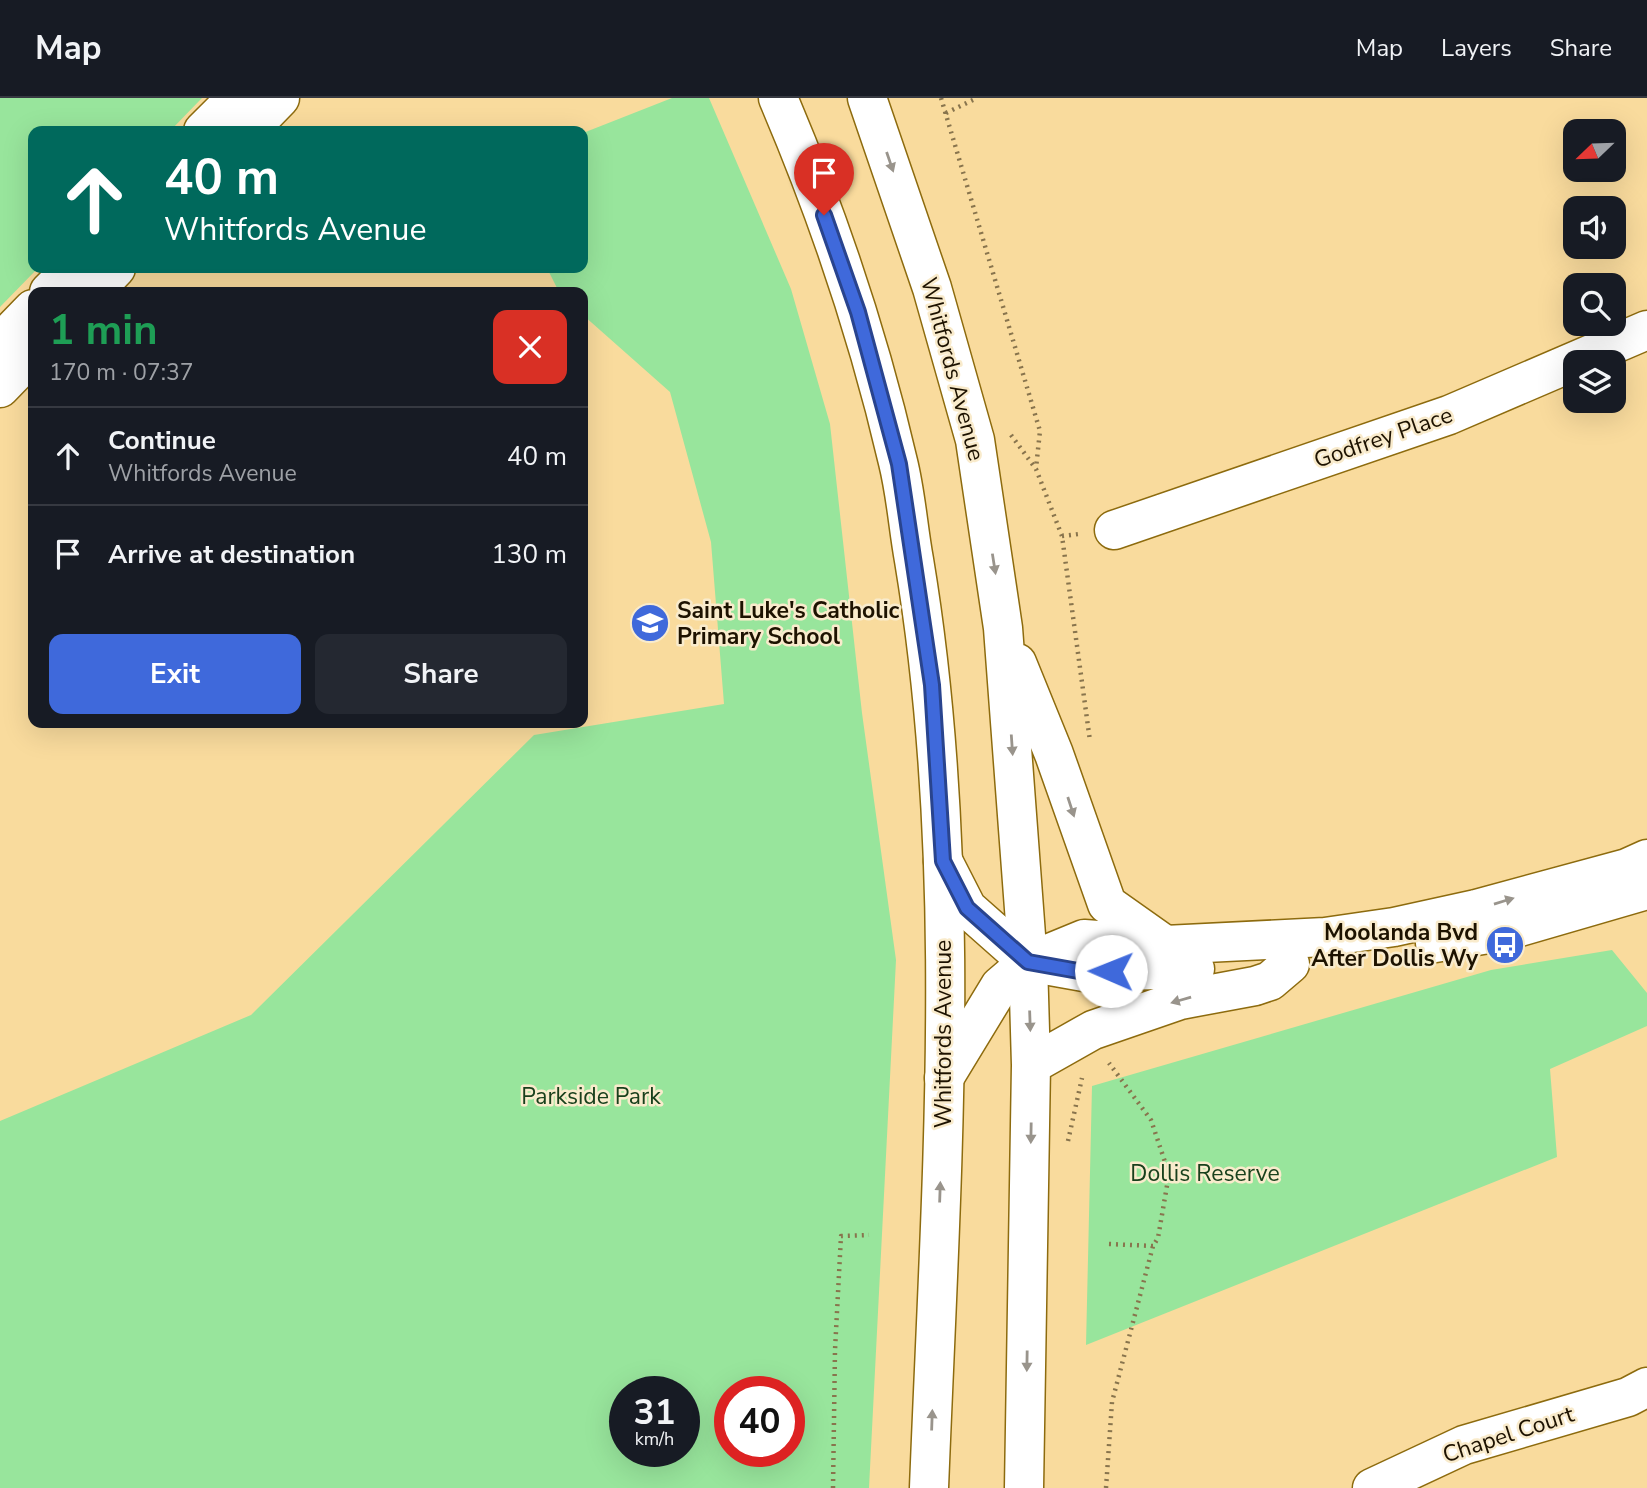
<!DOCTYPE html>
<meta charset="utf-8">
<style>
body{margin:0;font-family:"Nunito Sans",sans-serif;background:#242831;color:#f1f3f6;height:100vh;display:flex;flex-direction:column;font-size:26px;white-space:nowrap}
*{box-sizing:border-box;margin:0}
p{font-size:23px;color:#9ea1a6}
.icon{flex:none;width:38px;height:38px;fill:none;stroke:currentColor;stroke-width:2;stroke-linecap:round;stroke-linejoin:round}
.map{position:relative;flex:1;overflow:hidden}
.sheet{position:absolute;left:28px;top:189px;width:560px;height:441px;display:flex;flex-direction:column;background:#171b24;border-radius:14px;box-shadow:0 7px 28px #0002}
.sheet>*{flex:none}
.hud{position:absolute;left:28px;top:28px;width:560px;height:147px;border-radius:14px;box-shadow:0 7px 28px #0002;background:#00695c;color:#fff;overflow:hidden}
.needle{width:46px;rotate:247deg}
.tools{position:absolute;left:1563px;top:21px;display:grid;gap:14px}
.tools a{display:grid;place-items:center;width:63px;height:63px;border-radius:14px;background:#171b24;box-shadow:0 7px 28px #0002;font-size:35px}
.speed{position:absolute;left:609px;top:1278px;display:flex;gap:14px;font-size:35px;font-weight:700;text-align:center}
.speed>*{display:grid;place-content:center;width:91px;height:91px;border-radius:50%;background:#171b24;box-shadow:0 7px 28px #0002;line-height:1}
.speed small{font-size:18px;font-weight:400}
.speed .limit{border:10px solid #d22;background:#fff;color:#111}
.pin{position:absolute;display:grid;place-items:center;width:60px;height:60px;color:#fff;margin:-72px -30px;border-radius:50% 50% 50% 0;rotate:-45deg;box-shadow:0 0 7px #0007}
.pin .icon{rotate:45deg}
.me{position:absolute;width:77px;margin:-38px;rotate:271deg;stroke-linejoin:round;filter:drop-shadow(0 0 5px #0008)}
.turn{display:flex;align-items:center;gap:24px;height:147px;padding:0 21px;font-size:32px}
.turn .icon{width:91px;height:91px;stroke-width:2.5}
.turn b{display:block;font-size:49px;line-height:60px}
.round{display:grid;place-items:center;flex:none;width:74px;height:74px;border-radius:14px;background:#242831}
.headline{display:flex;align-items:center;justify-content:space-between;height:119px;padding:0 21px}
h1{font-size:42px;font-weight:700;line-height:52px;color:#1e9e55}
.primary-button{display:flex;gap:14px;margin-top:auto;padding:14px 21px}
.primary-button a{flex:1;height:80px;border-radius:14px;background:#3f69db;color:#fff;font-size:28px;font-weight:700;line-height:80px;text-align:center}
.primary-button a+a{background:#242831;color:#f1f3f6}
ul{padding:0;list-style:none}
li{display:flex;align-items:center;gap:21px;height:98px;padding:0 21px;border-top:2px solid #363941}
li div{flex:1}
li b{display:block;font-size:26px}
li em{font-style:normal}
header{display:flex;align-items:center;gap:42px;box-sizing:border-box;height:98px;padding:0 35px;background:#171b24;border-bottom:2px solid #363941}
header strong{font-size:33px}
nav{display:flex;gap:38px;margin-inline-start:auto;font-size:24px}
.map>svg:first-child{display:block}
</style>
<header>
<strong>Map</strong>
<nav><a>Map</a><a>Layers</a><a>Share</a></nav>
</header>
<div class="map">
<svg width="1647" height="1390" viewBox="0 0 1647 1390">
<rect width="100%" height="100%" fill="#f9db9d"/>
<path fill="#98e59c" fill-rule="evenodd" d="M0,0H202L170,33H33V170H38L0,209Z
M672,0H709L791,191L830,326L862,615L896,862L869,1390H0V1023L251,917L534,637L724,606L711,444L670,294L583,217V194H559L547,170H583V35ZM625,1293H684V1353H625ZM730,1293H789V1353H730Z
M1612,852L1647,895V928L1550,971L1557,1059L1086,1247L1092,988L1491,872Z"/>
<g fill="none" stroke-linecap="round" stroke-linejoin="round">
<g stroke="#8d6b0e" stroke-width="41">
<path id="minor" d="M203,33L236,0
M248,33L280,0
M49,194L73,170
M93,194L116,170
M0,245L33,211
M0,290L33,256
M1114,432L1449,317L1647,232
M943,763L967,810L1028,864L1084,874L1195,871
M1435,845L1506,833L1647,792
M944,980L1000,888L1028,864L1084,841L1165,847L1325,839L1394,829L1476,811L1627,770L1647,761
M1372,1390L1464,1347L1628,1299L1647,1289"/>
</g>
<g stroke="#8d6b0e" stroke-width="41">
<path id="major" d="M778,0C828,117 869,239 898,364C906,396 908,429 914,462C965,768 941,1081 929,1390
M867,0L932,190L975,342L1003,530L1028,864L1031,967L1024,1390
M1017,565L1054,656L1107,806L1165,847
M1031,967L1093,932L1180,902L1255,888L1270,883L1290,866"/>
</g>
<path stroke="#88744d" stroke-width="4.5" stroke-dasharray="2 5" stroke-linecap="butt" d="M941,0L1040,333L1036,370
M946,15L977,0
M1011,337L1036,371L1062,438L1090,643
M1062,438L1079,436
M1068,1043L1082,980
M1109,1146L1153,1148
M833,1390L835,1252L841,1138L869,1137
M1106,1390L1112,1304L1153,1148L1158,1140L1169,1076L1151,1022L1109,965"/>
<use href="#minor" stroke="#fff" stroke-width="38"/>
<use href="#major" stroke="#fff" stroke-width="38"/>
</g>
<defs><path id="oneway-solid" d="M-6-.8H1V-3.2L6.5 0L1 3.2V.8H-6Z" transform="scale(1.75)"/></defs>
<g fill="#99948c">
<use href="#oneway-solid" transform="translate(890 64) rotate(71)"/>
<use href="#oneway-solid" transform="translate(994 466) rotate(81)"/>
<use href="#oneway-solid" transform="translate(1012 647) rotate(86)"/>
<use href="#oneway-solid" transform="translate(1071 709) rotate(72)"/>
<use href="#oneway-solid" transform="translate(1504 803) rotate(-17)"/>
<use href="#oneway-solid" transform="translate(1181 902) rotate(164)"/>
<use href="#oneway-solid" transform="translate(1030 923) rotate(88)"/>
<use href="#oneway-solid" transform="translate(1031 1035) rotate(91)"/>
<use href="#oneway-solid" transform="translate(940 1094) rotate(-88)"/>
<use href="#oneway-solid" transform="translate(1027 1263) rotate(91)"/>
<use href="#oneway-solid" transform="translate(932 1322) rotate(-88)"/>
</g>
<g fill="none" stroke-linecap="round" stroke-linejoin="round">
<g stroke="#29448e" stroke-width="18">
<path id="route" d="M824,117L858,214L899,366L932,587L943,763L967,810L1028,864L1084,874L1111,873"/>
</g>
<use href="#route" stroke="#3f69db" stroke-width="12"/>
</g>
<defs>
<g id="school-disc" transform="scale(2.0125)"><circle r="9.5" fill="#3f69db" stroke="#f9ebcc"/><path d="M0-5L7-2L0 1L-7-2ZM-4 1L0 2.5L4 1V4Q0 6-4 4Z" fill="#fff"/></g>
<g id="bus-disc" transform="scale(2.0125)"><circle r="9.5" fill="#3f69db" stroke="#f9ebcc"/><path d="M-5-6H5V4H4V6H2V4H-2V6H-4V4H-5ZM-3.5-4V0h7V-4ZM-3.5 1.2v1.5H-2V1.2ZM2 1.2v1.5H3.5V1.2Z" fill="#fff"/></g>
</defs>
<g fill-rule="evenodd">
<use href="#school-disc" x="650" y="525"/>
<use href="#bus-disc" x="1505" y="847"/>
</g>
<g text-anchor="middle" stroke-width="5" stroke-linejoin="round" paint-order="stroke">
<g font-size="23" fill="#1d1200" stroke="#f9ebcc">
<text transform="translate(953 271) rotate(75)" y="8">Whitfords Avenue</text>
<text transform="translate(1383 339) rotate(-19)" y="8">Godfrey Place</text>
<text transform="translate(943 936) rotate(-90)" y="8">Whitfords Avenue</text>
<text transform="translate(1508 1336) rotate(-18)" y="8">Chapel Court</text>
</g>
<g font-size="23" font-weight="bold" fill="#1d1200" stroke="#f9ebcc" text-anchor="start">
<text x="677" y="520">Saint Luke's Catholic<tspan x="677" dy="26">Primary School</tspan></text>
<text x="1478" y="842" text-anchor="end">Moolanda Bvd<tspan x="1478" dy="26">After Dollis Wy</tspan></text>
</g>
<g font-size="23" fill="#18401c" stroke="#f9ebcc">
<text x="591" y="1006">Parkside Park</text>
<text x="1205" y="1083">Dollis Reserve</text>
</g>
</g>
</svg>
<div class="tools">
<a><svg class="needle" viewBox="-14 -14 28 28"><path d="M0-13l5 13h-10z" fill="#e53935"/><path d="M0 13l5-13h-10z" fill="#9ea1a6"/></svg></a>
<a><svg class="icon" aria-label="sound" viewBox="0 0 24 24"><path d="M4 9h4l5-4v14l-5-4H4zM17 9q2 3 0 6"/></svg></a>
<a><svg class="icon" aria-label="search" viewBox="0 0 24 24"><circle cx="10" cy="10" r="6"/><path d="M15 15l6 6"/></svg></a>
<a><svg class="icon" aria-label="layers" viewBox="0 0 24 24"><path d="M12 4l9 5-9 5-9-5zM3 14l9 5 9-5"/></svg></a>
</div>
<div class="speed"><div>31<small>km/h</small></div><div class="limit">40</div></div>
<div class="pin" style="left:824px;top:117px;background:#d93025"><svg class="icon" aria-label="arrive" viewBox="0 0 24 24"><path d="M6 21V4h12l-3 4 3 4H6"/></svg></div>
<svg class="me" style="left:1111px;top:873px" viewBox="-20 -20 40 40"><circle r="19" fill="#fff"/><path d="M0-13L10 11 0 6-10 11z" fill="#3f69db"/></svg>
<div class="hud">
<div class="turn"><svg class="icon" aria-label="ahead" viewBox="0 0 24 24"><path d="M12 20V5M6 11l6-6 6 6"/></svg><div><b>40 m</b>Whitfords Avenue</div></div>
</div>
<section class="sheet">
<div class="headline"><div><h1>1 min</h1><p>170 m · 07:37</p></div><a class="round" style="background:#d93025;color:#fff"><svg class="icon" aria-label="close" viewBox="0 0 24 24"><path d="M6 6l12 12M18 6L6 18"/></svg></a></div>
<ul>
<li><svg class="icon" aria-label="ahead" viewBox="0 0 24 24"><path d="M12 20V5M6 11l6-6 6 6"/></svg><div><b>Continue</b><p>Whitfords Avenue</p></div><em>40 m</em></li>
<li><svg class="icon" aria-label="arrive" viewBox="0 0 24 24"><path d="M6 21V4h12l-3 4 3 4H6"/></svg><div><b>Arrive at destination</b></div><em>130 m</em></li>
</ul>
<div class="primary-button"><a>Exit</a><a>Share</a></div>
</section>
</div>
